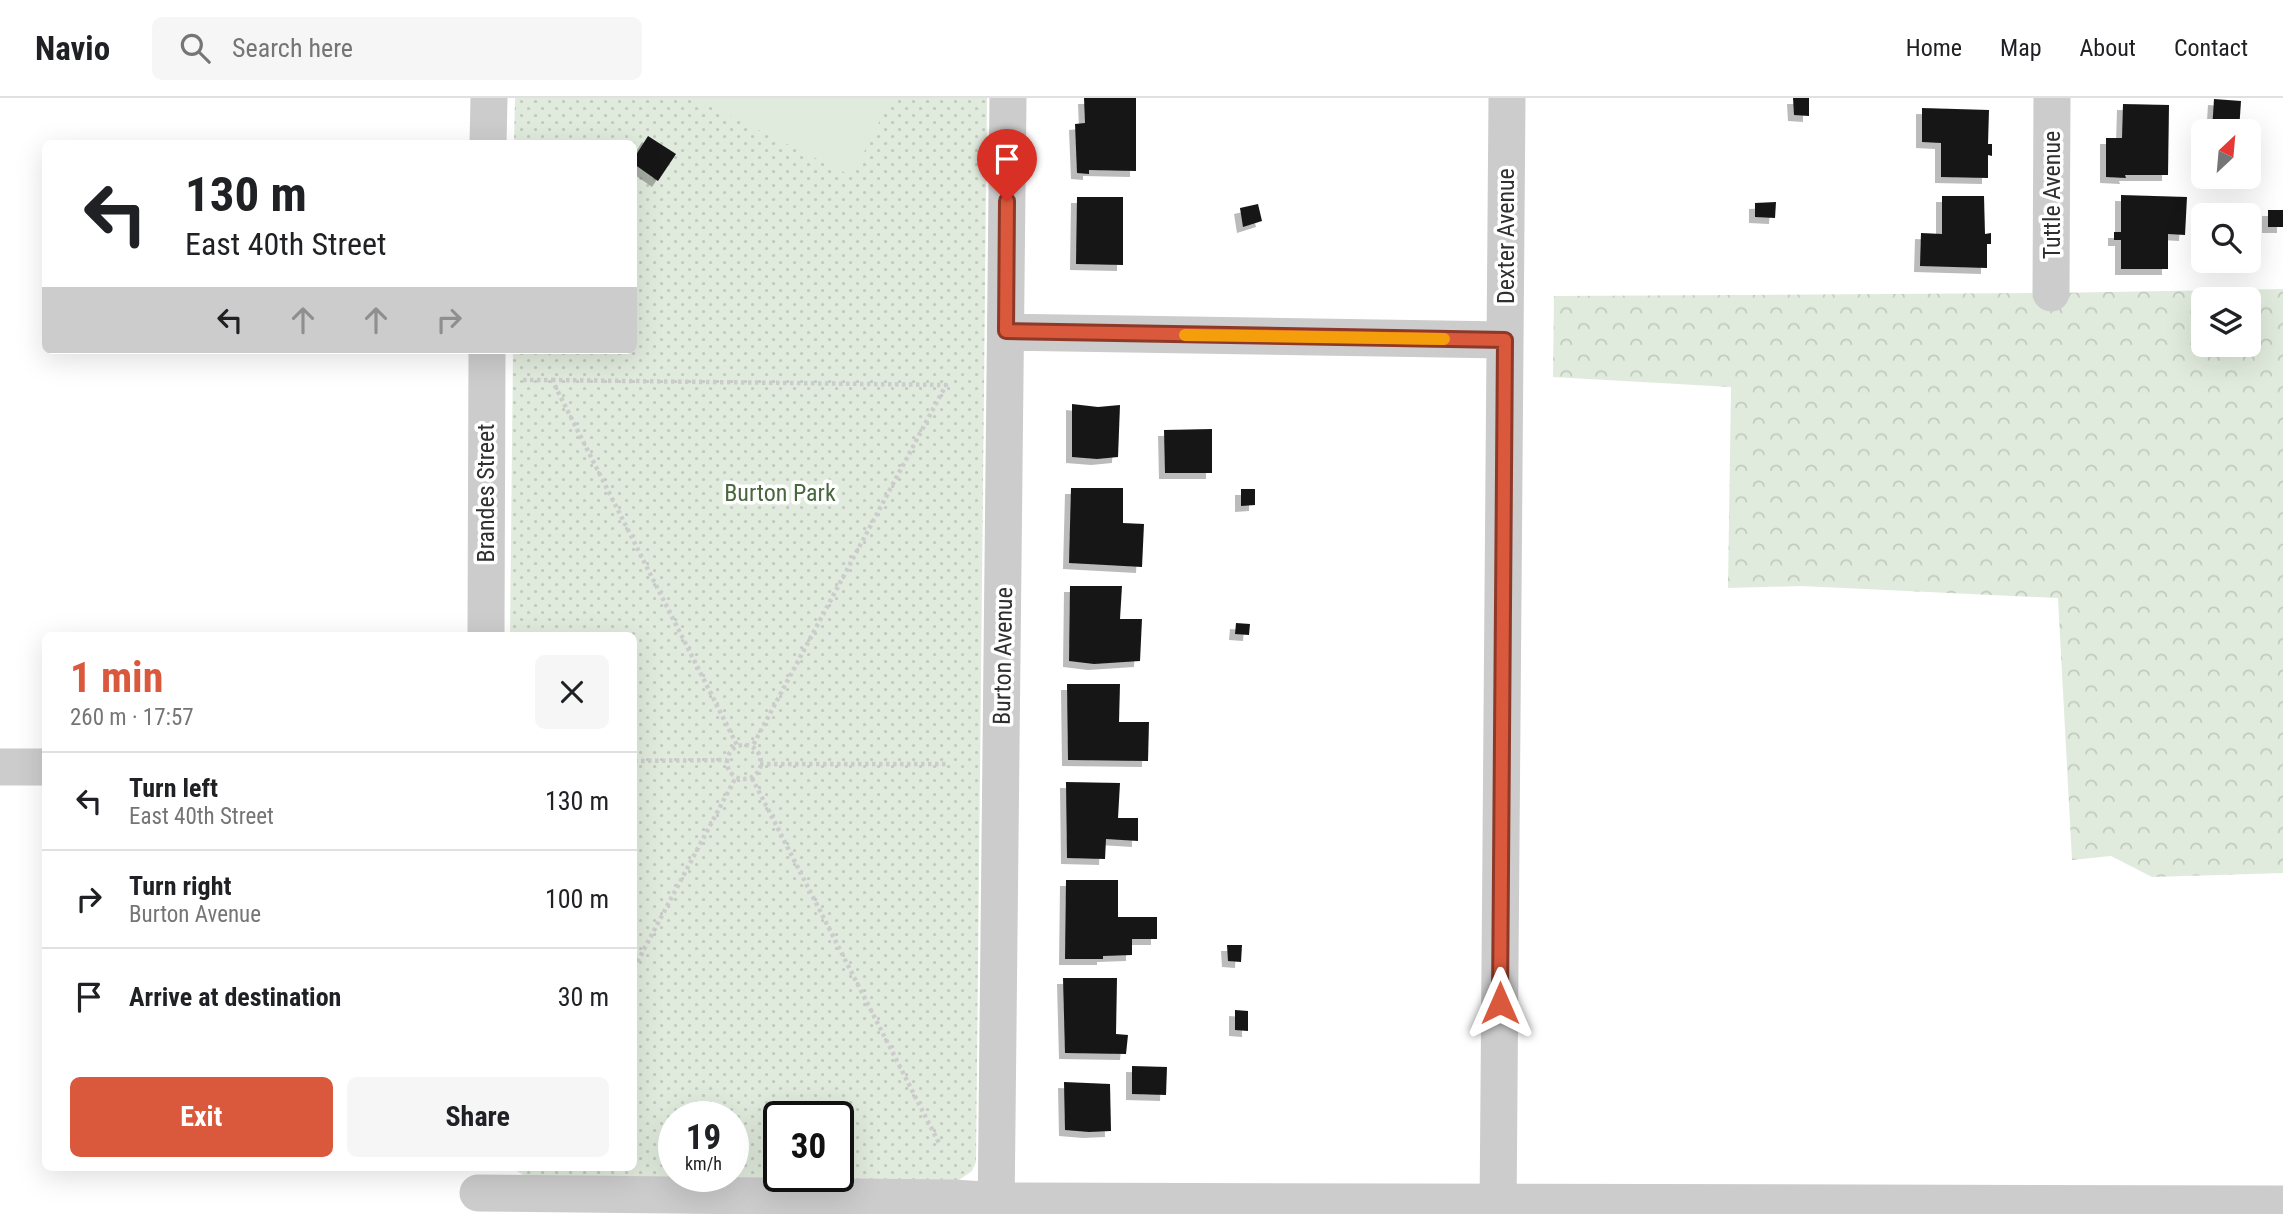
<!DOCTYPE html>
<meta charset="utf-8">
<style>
body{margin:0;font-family:"Roboto Condensed",sans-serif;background:#f6f6f6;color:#202124;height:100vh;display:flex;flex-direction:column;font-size:26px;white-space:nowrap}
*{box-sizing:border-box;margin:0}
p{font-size:23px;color:#757577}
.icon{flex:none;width:38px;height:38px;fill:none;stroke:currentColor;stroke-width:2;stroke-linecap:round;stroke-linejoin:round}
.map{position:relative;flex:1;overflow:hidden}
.panel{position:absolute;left:42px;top:534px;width:595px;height:539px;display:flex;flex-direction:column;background:#fff;border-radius:10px;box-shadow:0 7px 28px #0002}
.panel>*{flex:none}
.hud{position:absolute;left:42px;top:42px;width:595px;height:214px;border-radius:10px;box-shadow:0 7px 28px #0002;background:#fff;color:#202124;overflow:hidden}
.needle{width:46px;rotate:26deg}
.tools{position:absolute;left:2191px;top:21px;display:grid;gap:14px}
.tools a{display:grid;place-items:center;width:70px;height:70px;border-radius:10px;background:#fff;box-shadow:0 7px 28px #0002;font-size:35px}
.speed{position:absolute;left:658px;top:1003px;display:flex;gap:14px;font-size:35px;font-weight:700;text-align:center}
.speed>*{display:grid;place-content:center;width:91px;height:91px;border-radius:50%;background:#fff;box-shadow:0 7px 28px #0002;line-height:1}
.speed small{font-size:18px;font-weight:400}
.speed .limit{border:4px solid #111;border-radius:10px;background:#fff;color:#111}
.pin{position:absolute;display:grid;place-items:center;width:60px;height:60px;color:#fff;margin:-72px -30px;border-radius:50% 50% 50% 0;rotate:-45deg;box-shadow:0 0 7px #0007}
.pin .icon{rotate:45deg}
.me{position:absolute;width:77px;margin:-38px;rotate:0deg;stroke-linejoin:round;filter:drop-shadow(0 0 5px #0008)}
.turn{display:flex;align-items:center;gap:24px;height:147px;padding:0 28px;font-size:32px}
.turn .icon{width:91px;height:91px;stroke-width:2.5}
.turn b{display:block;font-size:49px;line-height:60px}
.lanes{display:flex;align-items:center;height:66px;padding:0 28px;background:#0003;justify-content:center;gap:35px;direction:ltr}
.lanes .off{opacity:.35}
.round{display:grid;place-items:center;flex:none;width:74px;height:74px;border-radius:10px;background:#f6f6f6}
.head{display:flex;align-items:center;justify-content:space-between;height:119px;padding:0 28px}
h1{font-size:42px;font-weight:700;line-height:52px;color:#da583c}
.primary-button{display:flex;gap:14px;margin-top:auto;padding:14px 28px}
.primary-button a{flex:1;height:80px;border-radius:10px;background:#da583c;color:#fff;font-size:28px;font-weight:700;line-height:80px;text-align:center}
.primary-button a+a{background:#f6f6f6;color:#202124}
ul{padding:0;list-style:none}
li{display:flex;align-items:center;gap:21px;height:98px;padding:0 28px;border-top:2px solid #e0e0e0}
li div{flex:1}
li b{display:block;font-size:26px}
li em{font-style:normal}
header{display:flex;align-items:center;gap:42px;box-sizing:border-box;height:98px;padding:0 35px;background:#fff;border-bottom:2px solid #e0e0e0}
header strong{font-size:33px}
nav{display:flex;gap:38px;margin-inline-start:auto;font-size:24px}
.search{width:490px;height:63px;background:#f6f6f6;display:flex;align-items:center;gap:18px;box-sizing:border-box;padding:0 24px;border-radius:10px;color:#757577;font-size:26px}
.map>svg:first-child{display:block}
</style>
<header>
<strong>Navio</strong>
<div class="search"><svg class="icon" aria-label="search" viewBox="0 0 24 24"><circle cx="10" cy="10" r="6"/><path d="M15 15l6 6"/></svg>Search here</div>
<nav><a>Home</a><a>Map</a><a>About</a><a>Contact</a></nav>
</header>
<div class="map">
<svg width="2283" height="1116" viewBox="0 0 2283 1116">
<defs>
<pattern id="grass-dots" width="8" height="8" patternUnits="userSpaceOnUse" patternTransform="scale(1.75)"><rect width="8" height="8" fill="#e1ebdd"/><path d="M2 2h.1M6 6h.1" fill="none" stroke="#c1cabe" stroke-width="1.8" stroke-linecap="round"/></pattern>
<pattern id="forest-crowns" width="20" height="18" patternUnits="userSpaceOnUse" patternTransform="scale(1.75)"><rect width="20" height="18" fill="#e1ebdd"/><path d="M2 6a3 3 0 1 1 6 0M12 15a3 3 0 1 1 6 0" fill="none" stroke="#c1cabe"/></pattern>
<filter id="shadow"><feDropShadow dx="-6" dy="6" stdDeviation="0" flood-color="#0004"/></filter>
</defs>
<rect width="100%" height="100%" fill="#fff"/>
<path fill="url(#grass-dots)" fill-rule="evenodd" d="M515,0H987L976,1064L972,1073L959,1082L525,1078L510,1069H634V537H510L513,252H634V46L514,45ZM674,1018H733V1078H674ZM779,1018H838V1078H779Z"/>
<path fill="url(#forest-crowns)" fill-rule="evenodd" d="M2283,191V775L2152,779L2111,758L2072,762L2058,500L1801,488L1728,490L1731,289L1553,279L1554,198L2051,195ZM2203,201H2249V247H2203Z"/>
<path fill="#e1ebdd" d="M693,0H891L852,78Z"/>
<path fill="#161616" filter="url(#shadow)" d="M1084,0H1136V73L1089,72V76L1077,75L1075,26L1085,25Z
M1793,0H1809V18L1794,17Z
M2214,1L2241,3L2239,33H2212Z
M2123,6L2169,7L2168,77H2125L2126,80L2106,79V40H2122Z
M1922,10L1989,12L1988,46H1992V58L1988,57V80L1941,79V45L1922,44Z
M648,38L676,56L658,83L634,66V60Z
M2121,97L2187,99L2185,137L2168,136V171H2121V142H2114V134H2121Z
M1942,98H1984L1985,136L1991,135V146H1987V170L1920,168L1921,135L1942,136Z
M1077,99H1123V167L1076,166Z
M1776,104L1775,120L1755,119V105Z
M1258,106L1262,123L1243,129L1240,110Z
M2268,112H2283V129H2268Z
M1072,306L1098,309L1120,307L1118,359L1097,361L1072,359Z
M1212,331V375H1165L1164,332Z
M1071,390H1123V425L1144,426L1142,469L1069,465Z
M1241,391H1255V407L1241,408Z
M1070,488H1122L1120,521H1142L1140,563L1094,566L1069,563Z
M1236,525L1250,526L1249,537L1235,536Z
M1067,586H1120L1119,624H1149L1148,663L1068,662Z
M1066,684L1120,685L1118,720H1138V743L1106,741L1105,761L1067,760Z
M1066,782H1118V819H1157V841H1132V857L1103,858V861H1065Z
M1227,847H1242L1241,864L1228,863Z
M1063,880H1117L1116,936L1128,937L1126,956L1065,955Z
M1235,912L1248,913V933L1235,932Z
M1132,968L1167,969L1166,997L1132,996Z
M1064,984L1110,986L1111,1033L1089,1034L1065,1032Z"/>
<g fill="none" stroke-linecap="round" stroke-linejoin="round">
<path stroke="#ccc" stroke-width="4.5" stroke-dasharray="3.5 3.5" stroke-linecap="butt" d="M523,282H552L738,649
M552,282L946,287L752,649
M727 664a17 17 0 1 1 34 0a17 17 0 1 1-34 0Z
M634,663L727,662
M760,666H946
M752,680L940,1047
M634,870L736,679"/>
<path stroke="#ccc" stroke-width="37" d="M488,46L489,0
M2051,195L2052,0
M1006,234L1505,242
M486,537L487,252
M0,669H46
M478,1095L954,1100L997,1103L2283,1106
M996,1116L1008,0
M1498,1116L1507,0"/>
</g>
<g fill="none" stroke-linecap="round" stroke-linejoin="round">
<g stroke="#8e3927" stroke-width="18">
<path id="route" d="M1007,103L1006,233L1505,242L1500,905"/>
</g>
<use href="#route" stroke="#da583c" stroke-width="12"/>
<path stroke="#f59e0b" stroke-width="12" d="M1185,237L1444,241"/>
</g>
<g text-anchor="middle" stroke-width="7" stroke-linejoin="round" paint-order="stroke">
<g font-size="24" fill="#2f2f2f" stroke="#fff">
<text transform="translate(2052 97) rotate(-90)" y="8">Tuttle Avenue</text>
<text transform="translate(1506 138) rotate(-90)" y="8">Dexter Avenue</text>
<text transform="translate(486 395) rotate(-90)" y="8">Brandes Street</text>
<text transform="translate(1003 558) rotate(-89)" y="8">Burton Avenue</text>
</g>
<g font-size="24" fill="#48673f" stroke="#fff">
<text x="780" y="403">Burton Park</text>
</g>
</g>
</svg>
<div class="tools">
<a><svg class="needle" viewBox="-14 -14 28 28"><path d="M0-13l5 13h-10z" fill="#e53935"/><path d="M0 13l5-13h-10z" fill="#757577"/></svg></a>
<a><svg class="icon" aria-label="search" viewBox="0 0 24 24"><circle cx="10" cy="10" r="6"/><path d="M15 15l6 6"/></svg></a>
<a><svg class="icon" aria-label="layers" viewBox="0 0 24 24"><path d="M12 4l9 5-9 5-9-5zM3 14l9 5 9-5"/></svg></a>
</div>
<div class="speed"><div>19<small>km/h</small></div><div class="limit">30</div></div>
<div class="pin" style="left:1007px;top:103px;background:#d93025"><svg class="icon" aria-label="arrive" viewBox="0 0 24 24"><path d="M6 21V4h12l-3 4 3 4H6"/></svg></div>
<svg class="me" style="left:1500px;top:905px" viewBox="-20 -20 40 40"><path d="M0-17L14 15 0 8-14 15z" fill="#da583c" stroke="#fff" stroke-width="4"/></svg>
<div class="hud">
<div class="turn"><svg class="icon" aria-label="left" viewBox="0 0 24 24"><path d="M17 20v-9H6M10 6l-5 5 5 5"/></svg><div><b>130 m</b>East 40th Street</div></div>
<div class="lanes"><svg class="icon" aria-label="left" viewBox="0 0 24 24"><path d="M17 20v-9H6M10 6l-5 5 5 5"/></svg><svg class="icon off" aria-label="ahead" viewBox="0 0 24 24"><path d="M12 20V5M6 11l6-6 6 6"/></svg><svg class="icon off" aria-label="ahead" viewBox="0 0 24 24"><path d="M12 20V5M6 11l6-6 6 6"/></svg><svg class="icon off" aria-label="right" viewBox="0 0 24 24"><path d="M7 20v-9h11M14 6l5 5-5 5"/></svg></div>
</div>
<section class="panel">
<div class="head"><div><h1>1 min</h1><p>260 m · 17:57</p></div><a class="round"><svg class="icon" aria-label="close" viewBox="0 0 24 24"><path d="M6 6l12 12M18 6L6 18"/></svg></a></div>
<ul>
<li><svg class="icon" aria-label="left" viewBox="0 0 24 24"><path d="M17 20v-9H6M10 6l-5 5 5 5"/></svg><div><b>Turn left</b><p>East 40th Street</p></div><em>130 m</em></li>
<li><svg class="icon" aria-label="right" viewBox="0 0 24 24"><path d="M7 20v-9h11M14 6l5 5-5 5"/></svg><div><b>Turn right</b><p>Burton Avenue</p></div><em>100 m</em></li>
<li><svg class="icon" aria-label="arrive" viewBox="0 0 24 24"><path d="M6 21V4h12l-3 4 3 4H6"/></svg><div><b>Arrive at destination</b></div><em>30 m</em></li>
</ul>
<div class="primary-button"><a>Exit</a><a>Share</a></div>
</section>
</div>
